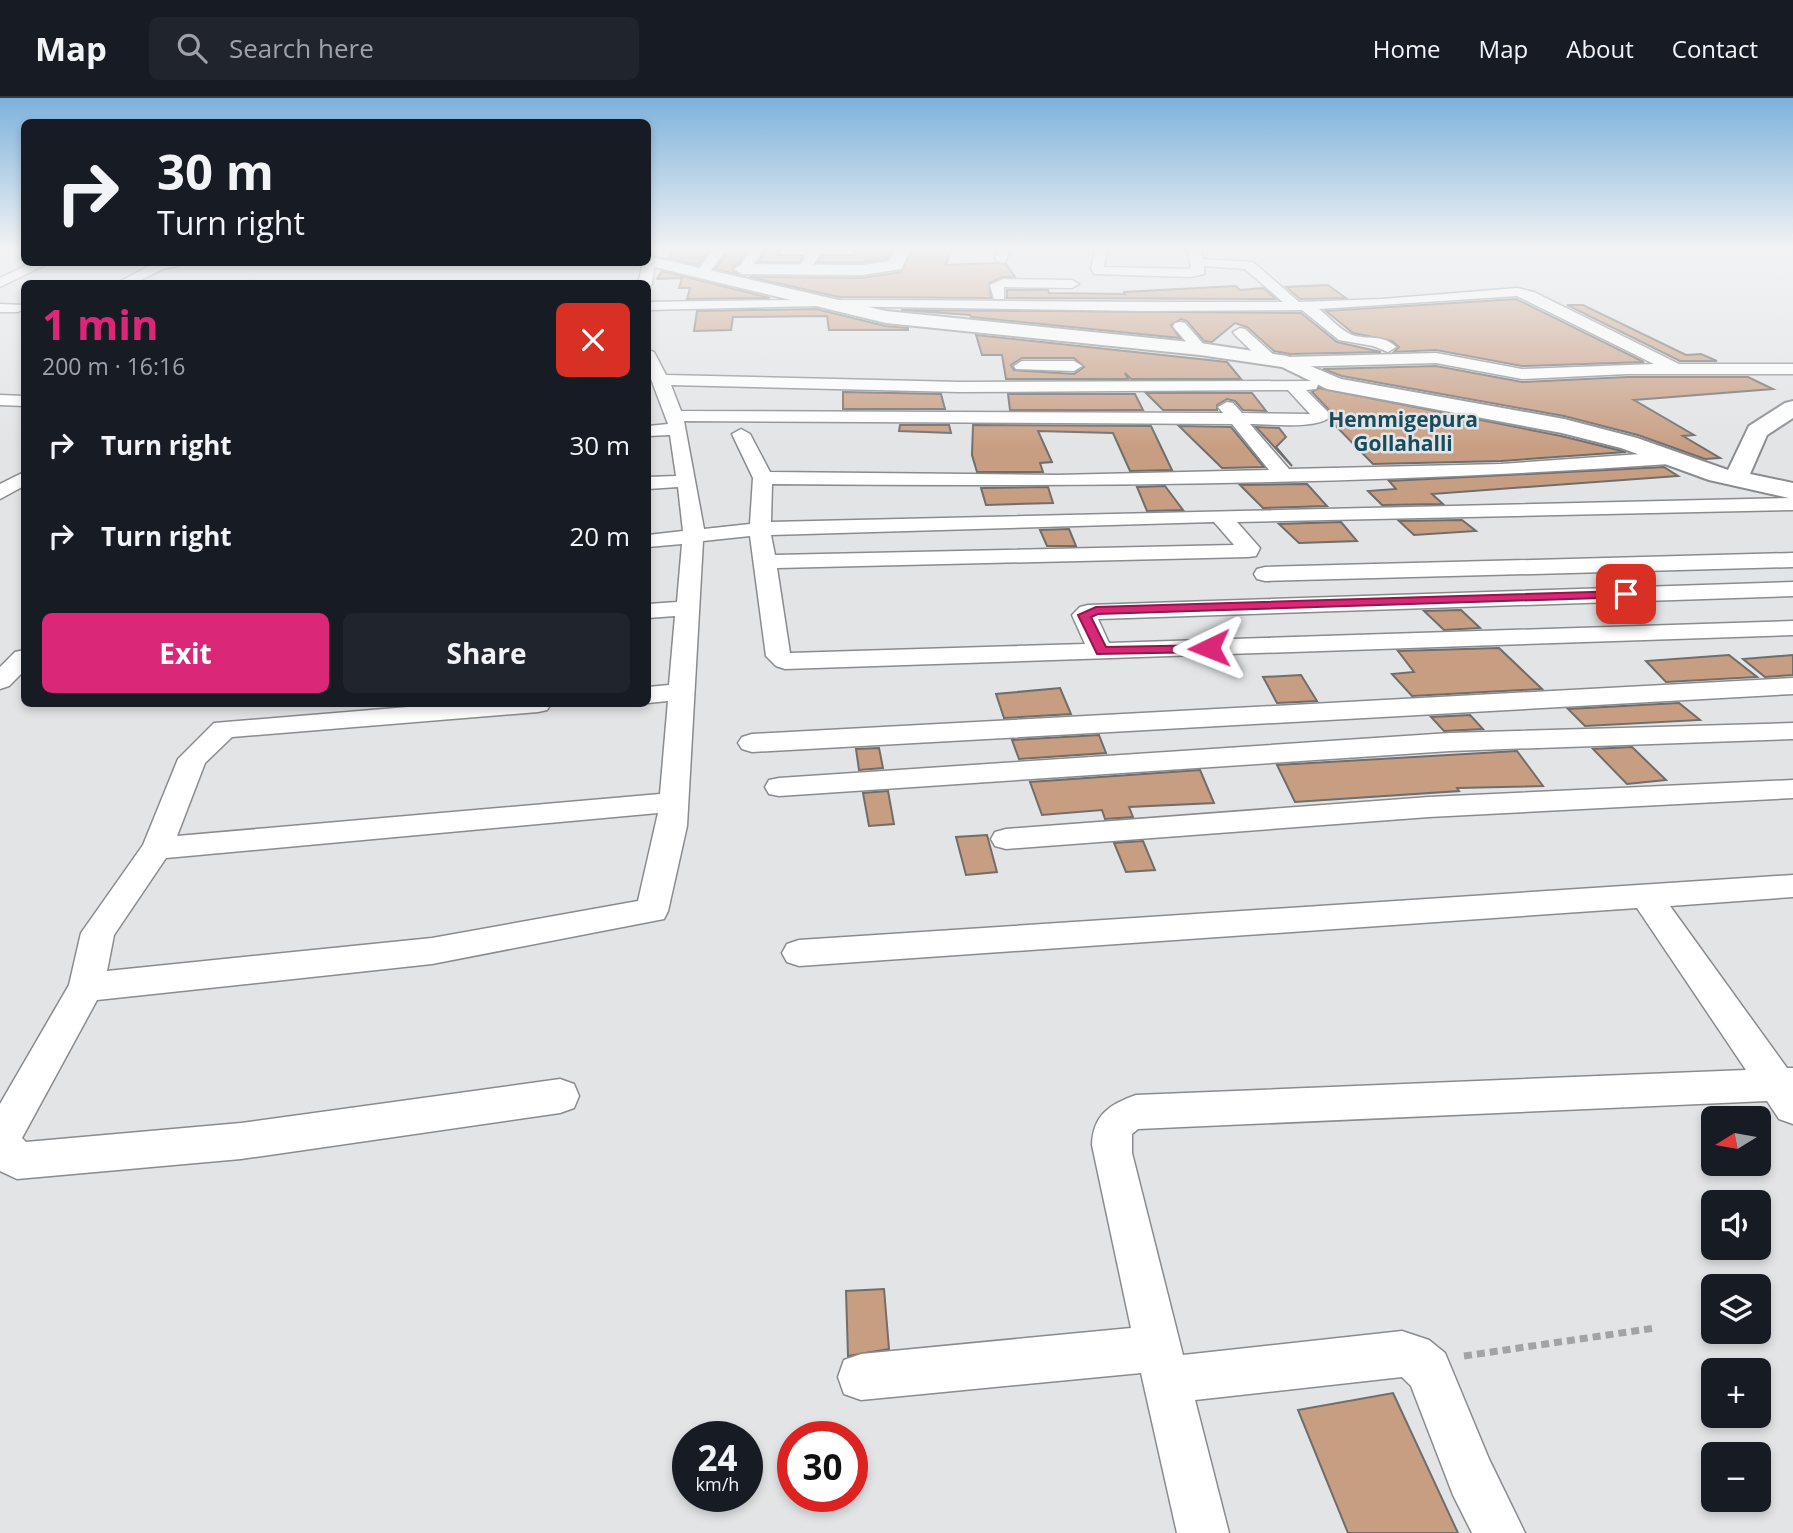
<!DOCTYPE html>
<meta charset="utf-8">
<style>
body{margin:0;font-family:"Open Sans",sans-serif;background:#20242c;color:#f1f3f6;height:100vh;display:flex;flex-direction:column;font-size:26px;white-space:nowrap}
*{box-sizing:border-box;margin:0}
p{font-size:23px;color:#9ea1a6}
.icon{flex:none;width:38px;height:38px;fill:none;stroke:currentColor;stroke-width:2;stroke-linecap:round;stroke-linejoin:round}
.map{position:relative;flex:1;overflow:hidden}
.drawer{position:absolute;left:21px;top:182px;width:630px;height:427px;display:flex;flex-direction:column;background:#171b24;border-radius:10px;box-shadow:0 4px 10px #0003}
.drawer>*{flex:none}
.guide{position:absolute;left:21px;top:21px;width:630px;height:147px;border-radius:10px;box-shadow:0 4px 10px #0003;background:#171b24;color:#f1f3f6;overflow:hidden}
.needle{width:46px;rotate:259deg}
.fabs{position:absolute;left:1701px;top:1008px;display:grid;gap:14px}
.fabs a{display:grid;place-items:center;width:70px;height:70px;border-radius:10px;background:#171b24;box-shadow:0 4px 10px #0003;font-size:35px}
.speed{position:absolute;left:672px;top:1323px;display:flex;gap:14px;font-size:35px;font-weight:700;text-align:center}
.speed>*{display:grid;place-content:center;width:91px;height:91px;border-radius:50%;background:#171b24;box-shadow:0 4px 10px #0003;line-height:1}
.speed small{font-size:18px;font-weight:400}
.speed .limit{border:10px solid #d22;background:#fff;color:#111}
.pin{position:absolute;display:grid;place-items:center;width:60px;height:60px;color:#fff;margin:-30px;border-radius:14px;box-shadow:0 4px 10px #0006}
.me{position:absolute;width:77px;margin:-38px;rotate:268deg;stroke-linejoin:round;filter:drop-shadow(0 0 5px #0008)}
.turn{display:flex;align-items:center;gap:24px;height:147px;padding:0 21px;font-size:32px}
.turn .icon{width:91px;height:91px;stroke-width:2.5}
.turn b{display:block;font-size:49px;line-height:60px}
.round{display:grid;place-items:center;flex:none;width:74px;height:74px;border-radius:10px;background:#20242c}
.head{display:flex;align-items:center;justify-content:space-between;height:119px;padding:0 21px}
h1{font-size:42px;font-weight:700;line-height:52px;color:#db2777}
.cta{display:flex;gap:14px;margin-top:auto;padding:14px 21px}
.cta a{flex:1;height:80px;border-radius:10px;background:#db2777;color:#fff;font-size:28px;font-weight:700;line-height:80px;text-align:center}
.cta a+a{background:#20242c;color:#f1f3f6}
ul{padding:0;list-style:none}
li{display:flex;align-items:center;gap:21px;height:91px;padding:0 21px}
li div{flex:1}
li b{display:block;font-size:26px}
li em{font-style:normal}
header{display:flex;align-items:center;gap:42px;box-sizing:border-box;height:98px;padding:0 35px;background:#171b24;border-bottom:2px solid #363941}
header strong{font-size:33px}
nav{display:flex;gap:38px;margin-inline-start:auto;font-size:24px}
.search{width:490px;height:63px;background:#20242c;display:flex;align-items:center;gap:18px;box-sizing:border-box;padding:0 24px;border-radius:10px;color:#9ea1a6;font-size:26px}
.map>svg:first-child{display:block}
</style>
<header>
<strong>Map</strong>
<div class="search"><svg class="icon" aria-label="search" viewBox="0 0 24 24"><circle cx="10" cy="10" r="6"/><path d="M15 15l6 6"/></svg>Search here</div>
<nav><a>Home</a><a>Map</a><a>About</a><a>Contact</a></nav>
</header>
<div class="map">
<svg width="1793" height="1435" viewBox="0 0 1793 1435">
<rect width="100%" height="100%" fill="#e2e4e6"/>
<path fill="#c89e83" stroke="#706d6b" stroke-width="2" fill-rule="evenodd" d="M676,149H712L698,167L669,160Z
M857,149H893L887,161L862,164H818L822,157H854Z
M914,149H952L946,167L996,165L1006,166L1015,179H1002L989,185L991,200L839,199L749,179L862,180L901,174Z
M730,151H747L739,165L732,170L737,176L715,171Z
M766,151L779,152V157H804L799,164H758Z
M662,173L770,200L687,201L690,190H679L682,180L657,181Z
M1328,187L1346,200L1300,201L1286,189Z
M1236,188L1240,192L1263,190L1276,201L1007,200V192H1048L1049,195L1125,196L1124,194Z
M1516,201L1644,264L1522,268L1436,252L1394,254L1399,249L1392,243L1353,235L1326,213Z
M1567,207H1583L1686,257L1701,256L1717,263H1680Z
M816,211L885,228L908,230V232H829L827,218L733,219L731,232L694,233L697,213Z
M901,212L1301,215L1337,244L1381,254L1290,256L1274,253L1247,229L1235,225L1212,244L1204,243L1187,223L1181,221L1171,227L1180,240L971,219L970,217Z
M976,237L1227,264L1241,281H1131L1125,275L1128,281H1006L1002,257H982ZM1022,260H1074L1084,269L1074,276L1014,272L1011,267Z
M1436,268L1522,284L1627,279H1748L1773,291L1634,302L1694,337L1683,338L1720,360L1705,361L1638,337L1564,318L1342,278L1323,271Z
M1319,290L1561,338L1626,354L1501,363L1373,366L1330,322L1333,316L1312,294Z
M843,294L941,296L945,311H843Z
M1146,295H1252L1266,313L1243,312L1235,303L1227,301L1217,307V312H1163Z
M1008,296H1135L1143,312H1010Z
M900,327H949L951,335L899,333Z
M973,327L1151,328L1172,372L1130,373L1113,335L1038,333L1052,364L1040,365L1043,374H977L972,357Z
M1179,328L1231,329L1264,369L1222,370Z
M1256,329L1279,330L1286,339L1276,349L1292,368Z
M1664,369L1678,378L1432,396L1443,406L1382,407L1368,393L1396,391L1389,383Z
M1307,386L1327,408L1263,410L1240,387Z
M1165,388L1183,412L1147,413L1137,389Z
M1048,389L1053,405L986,407L981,390Z
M1462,422L1476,433L1414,437L1399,423Z
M1341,424L1357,443L1299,445L1279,426Z
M1069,431L1076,448H1047L1040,432Z
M1461,512L1480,530L1444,532L1424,513Z
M1499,550L1542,591L1412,598L1392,576L1414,574L1398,553Z
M1729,557L1757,579L1666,584L1646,563Z
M1793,557V577L1765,579L1743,561Z
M1301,577L1317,603L1277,605L1263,579Z
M1060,590L1071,616L1004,620L996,596Z
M1679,605L1700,622L1585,628L1568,611Z
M1470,617L1483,631L1444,633L1431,619Z
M1099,637L1106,655L1019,661L1012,642Z
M1632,649L1666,682L1627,686L1593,651Z
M879,650L883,670L859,672L856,651Z
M1517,653L1543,688L1457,690L1459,693L1295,704L1277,667Z
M1200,672L1214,705L1129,709L1133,719L1105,721L1102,712L1042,717L1030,684Z
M888,693L894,726L869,728L863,695Z
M987,737L997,774L966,777L956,739Z
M1143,743L1155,772L1126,774L1114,745Z
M884,1191L889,1251L848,1258L846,1193Z
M1393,1295L1458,1435H1348L1298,1312Z"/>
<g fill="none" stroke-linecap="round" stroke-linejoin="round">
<g stroke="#8a8b8e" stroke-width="3">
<path id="minor" d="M715,149H728L709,175H699L698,172Z
M752,149H764L749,174H739L738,171Z
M812,149H824L809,174H799L798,171Z
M1000,149H1012L1005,164L1001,165L995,161Z
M1096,149H1108L1104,169L1191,171L1188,149H1200L1203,161L1253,164L1299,204L1382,201L1517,190L1534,194L1679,266H1793V276H1627L1522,281L1436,265L1287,269L1279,264L1287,259L1436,255L1522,271L1654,266L1517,198L1319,211C1329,219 1340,232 1352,237C1367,242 1383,236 1396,249L1388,254L1373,248L1339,242L1302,212L1144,213L818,208L648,212V204C860,199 1071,205 1283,204L1245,171L1204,168V176L1191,179L1094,176L1091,171Z
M649,160L655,164L652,186L648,189V186H638L643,164H648Z
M34,164H51L0,189V180Z
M196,164L163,171L133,186H115L155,165Z
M1003,181L1072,182L1079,186L1072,190L1004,189V201H994L990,187Z
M0,206L23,207L24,211L18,214H0Z
M1180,224L1185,225L1205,248L1208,251L1205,254H1195L1175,231L1173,228L1175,225Z
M1240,230L1245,231L1275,258L1277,261L1275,264H1263L1235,237L1233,234Z
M648,252L654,254L666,277L960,284L1316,283L1318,287L1316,291L1306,292L1328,314L1331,318C1318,332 1270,326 1250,326L1289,371L1501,366L1669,354L1678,360L1669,366C1371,387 1072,389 772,386L771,424L1793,400V412L1237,424L1260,450L1256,458L1248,459L777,470L790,555L1085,546L1072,517L1080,509L1088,507L1793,484V498L1098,521L1109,545L1793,523V537L785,571L776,568L766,558L750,438L703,443L687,728L668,813L664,821L432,866L97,902L22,1040L26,1044L241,1025L560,981L574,986L579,998L574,1010L560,1015L241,1061L17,1081L0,1073V1006L69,887L81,835L143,747L178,661L214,625L444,606H551L547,612L538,614L232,639L205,665L177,738L660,696L668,603L648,605V589L669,587L675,518L648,520V506L677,504L682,446L648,449V437L683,433L678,389L648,391V379L676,378L670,337L648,338V328L668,326L648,273ZM671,287L960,294L1288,292L1310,316L1242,315L1233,305L1227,304L1218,309L1223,315L681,313ZM684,323L1232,326L1269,372L1057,377L770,374L750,336L741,331L732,336L753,380L750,426L704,431ZM1214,424L1234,447L775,457L771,437ZM658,715L638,803L432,840L107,873L114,837L166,760Z
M1022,263H1074L1082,268L1074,273L1016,271L1014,268Z
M0,297L24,298V308L0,307Z
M24,374V388L0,401V386Z
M1793,455V469L1265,483L1257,481L1254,476L1257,471L1265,469Z
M24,552V573L9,588L0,591V569L15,554Z
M1793,580V596L752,654L742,651L738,645L742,639L752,636Z
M1793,625V641L1450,653L779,698L769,696L765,689L769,682L779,680L1450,635Z
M1793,682V700L1429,719L1006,751L995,748L991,741L995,734L1006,731L1429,699Z
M1793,777V799L1670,808L1787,970H1793V1026L1779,1021L1767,1003L1138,1031L1132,1036V1055L1183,1257L1402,1233L1429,1242L1445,1255L1489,1361L1525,1435H1472L1453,1397L1411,1288L1402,1279L1195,1302L1229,1435H1177L1141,1275L861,1302L844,1296L838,1279L844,1262L861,1256L1131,1230L1092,1047C1093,1017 1110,1006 1136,997L1746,972L1637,810L799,868L787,864L782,855L787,846L799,842Z"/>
</g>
<g stroke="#8a8b8e" stroke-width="4">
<path id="tertiary" d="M896,149H912L901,171L862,177L742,176L734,171L742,166L862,167L889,163Z
M648,158L886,213L1200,245L1287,258L1341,281L1564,321L1637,340L1728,372L1749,328L1785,305L1793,303V320L1767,337L1750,376L1793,385V401L1709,382L1621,350L1562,335L1327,291L1282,269L1200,257L886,225L642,166L641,164H648Z"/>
</g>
<path stroke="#a1a3a4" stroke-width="7" stroke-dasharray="8 5" stroke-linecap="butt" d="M1464,1258L1655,1230"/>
<use href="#minor" fill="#fff" fill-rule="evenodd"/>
<use href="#tertiary" fill="#fff" fill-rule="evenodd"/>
</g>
<linearGradient id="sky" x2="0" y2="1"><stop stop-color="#7db2db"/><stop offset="0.43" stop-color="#f2f3f4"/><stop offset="1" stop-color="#f2f3f4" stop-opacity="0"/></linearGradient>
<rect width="1793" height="350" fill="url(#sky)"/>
<path fill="#db2777" stroke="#8e194d" stroke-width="2" d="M1626,493L1630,494V499L1098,516L1091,519L1106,549L1214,547L1215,550L1209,554L1097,556L1078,517L1096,509Z"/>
<g text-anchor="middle" stroke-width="5" stroke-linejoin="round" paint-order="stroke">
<g font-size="21" font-weight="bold" fill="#184b5c" stroke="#e2e4e6">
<text x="1403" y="329">Hemmigepura<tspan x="1403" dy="24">Gollahalli</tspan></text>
</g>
</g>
</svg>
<div class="fabs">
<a><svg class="needle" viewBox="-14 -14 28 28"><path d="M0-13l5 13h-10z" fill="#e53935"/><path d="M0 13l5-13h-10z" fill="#9ea1a6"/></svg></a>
<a><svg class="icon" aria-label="sound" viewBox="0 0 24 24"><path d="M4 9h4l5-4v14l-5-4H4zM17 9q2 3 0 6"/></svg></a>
<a><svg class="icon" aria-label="layers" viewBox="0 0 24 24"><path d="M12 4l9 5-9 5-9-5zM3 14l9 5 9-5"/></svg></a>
<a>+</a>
<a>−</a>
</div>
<div class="speed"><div>24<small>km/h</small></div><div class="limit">30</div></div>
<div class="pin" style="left:1626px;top:496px;background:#d93025"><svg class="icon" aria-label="arrive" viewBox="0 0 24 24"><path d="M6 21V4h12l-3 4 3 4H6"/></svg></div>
<svg class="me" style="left:1209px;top:550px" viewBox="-20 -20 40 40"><path d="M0-17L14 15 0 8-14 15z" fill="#db2777" stroke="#fff" stroke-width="4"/></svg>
<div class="guide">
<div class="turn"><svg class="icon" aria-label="right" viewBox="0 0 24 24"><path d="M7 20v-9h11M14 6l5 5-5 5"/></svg><div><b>30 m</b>Turn right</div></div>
</div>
<section class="drawer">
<div class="head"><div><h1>1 min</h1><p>200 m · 16:16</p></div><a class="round" style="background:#d93025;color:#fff"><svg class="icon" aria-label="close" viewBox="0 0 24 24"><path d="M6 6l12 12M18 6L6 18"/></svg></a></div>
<ul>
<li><svg class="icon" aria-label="right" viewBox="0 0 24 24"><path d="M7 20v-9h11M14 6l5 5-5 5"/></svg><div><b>Turn right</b></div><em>30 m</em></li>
<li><svg class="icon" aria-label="right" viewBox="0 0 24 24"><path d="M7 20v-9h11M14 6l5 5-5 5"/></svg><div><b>Turn right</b></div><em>20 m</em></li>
</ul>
<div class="cta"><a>Exit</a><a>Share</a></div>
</section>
</div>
